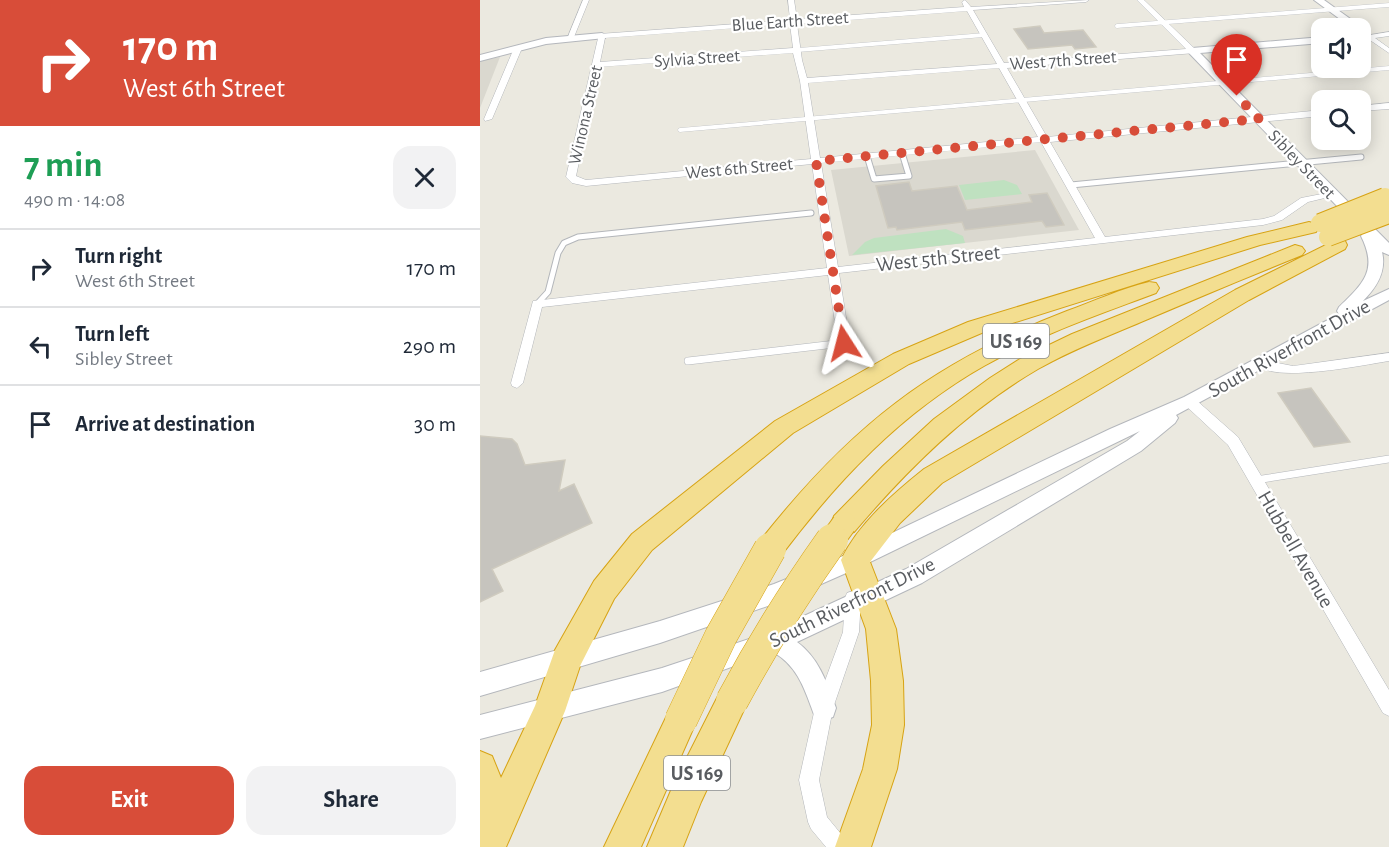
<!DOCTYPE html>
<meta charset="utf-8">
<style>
body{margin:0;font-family:"Alegreya Sans",sans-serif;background:#f2f2f3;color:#1f2937;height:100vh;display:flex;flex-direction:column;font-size:22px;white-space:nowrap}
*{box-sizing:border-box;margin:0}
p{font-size:20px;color:#747a83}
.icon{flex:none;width:33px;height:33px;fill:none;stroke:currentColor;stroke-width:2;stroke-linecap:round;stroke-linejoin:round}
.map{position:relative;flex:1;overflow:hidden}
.panel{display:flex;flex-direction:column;background:#fff;width:480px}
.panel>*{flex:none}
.guide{background:#d84d39;color:#fff;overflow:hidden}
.fabs{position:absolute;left:831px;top:18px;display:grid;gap:12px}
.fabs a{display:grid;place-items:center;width:60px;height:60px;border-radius:12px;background:#fff;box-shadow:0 3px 15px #0003;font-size:30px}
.pin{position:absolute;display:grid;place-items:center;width:51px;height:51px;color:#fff;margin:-62px -26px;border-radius:50% 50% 50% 0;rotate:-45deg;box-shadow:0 0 6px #0007}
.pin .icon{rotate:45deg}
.me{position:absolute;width:66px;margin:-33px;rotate:351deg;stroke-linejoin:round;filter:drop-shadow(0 0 4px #0008)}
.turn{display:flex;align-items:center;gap:21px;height:126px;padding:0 24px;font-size:27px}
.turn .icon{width:78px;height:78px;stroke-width:2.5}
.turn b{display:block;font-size:42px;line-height:51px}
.round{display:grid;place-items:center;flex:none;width:63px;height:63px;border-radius:18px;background:#f2f2f3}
.summary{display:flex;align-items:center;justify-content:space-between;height:102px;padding:0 24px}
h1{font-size:36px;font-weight:700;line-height:45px;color:#1e9e55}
.action{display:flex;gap:12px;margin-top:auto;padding:12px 24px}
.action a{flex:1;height:69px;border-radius:18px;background:#d84d39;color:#fff;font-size:24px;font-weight:700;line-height:69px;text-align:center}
.action a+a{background:#f2f2f3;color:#1f2937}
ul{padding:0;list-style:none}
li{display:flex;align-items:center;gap:18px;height:78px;padding:0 24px;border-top:2px solid #e0e1e3}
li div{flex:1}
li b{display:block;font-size:22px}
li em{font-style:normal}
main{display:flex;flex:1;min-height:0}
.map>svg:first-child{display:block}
</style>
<main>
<section class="panel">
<div class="guide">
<div class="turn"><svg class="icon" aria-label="right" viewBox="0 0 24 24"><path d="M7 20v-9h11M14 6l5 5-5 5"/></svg><div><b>170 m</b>West 6th Street</div></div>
</div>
<div class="summary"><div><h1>7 min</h1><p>490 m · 14:08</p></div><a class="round"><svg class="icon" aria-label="close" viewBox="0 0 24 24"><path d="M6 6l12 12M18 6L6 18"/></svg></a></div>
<ul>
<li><svg class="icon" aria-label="right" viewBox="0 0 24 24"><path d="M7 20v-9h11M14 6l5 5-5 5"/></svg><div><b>Turn right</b><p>West 6th Street</p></div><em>170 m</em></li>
<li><svg class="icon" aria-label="left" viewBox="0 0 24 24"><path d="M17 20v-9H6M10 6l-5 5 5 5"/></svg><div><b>Turn left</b><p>Sibley Street</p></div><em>290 m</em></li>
<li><svg class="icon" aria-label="arrive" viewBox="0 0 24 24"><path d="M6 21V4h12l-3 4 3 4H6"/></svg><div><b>Arrive at destination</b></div><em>30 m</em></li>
</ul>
<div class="action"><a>Exit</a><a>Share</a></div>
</section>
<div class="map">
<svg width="909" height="847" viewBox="0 0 909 847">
<rect width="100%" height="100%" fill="#ebe9e0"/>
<path fill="#dad8cf" d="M20,57L0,108V61Z
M555,150L599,230L369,256L351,170Z"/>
<path fill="#bfe1c0" d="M524,180L537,185L542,194L485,200L479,185Z
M466,229L483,236L485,243L372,255L385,242L394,238Z"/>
<path fill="#c6c4be" stroke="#cfcbbf" stroke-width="1.5" d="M560,26L564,33L603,30L616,47L595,49L592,45L548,49L534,29Z
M429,182L432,191L477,186L487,210L552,202L549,195L567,193L584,225L566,227L562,221L485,230L482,222L417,230L416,227L408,228L396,186Z
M831,388L870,442L834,447L798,393Z
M0,436L32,439L37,444L45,465L85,460L79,491L94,484L112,523L12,569L23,591L0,602Z"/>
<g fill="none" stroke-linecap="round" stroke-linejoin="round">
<g stroke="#b3b6ba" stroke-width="4.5">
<path id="lane-far2" d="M637,26L909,5
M318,50L504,35
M200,130L909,68"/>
</g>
<g stroke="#b3b6ba" stroke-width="7">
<path id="lane-far1" d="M387,156L394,179L429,176L422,153
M591,185L881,157
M57,304L68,292L78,253L84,243L98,237L331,213"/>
</g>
<g stroke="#b3b6ba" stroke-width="8">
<path id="lane" d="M208,361L364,343
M776,480L909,459"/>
</g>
<g stroke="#b3b6ba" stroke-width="1">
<path id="street" d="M103,0H109L94,37L87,39Z
M308,0H314L317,19L484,7L482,2L485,0L491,7L609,0L606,2L493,10L524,63L706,49L657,0H664L715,49V53L527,68L567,137L842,110V116L570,142L625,237L783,219L794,216L821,198L852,192L857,195L828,202L802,220L783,225L359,273L370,343L364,347L358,343L348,275L62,307L43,383L37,388L32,386L31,383L53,301L347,268L332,164L106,186L92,183L86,177L119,34L310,20ZM487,11L517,64L327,78L322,60L317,24ZM310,24L313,48L120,62L125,38ZM313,53L320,81L331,159L106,180L96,176L119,67ZM519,68L558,137L340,158L328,83ZM561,142L615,238L358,267L341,163Z
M909,32V36L895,38L909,48V53L884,36Z
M38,46L42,48L12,119L5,121L4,119L34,48Z
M909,103V109L880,111V106Z
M909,353V361C883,365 792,384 776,364L782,360L813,366Z
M710,397L715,399L758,437L909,690V716L903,713L748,445L705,405L703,402L705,399Z
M373,591L379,593L381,598L379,632L353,708L339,780L347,817L366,840L369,847H346L331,829L328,822L319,780L335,708L363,632L365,598L367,593Z"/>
</g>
<g stroke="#b4b7bc" stroke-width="2">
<path id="secondary" d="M834,0H844L883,28L880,30L872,28Z
M122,33L127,36L125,38L66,44L0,61V55L66,38Z
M842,37V43L720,53L909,243V255L902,252C907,272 896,288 883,301L909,289V300L696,415L698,418L695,423L661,451L442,583L317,642C339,658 347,683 356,708L353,717L344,720L335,717C325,691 319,667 293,652L182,692L0,739V715L182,668L287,633L426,569L647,441L660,431L382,566L305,600L180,643L0,696V672L180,621L294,584L368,554L630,429L704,397L859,314L857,311L859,307C884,283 898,270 881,236L883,233L707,51L712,48Z"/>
</g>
<g stroke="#d7a314" stroke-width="2">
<path id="highway" d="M829,222L836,224L838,228L836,232L780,245L504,332L429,364L313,433L172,550L134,599L100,666L85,711L26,847H0V751L12,756L21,778L55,706L75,650L114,581L152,534L295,421L413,354L488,322L767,237Z
M858,239L865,241L867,245L865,249L769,300L462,483L420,523L390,562L416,629L423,681L424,725L417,769L391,847H355L383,769L392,725L391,681L386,629L361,560C378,524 414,493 444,469L755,290Z
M815,245L822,247L825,251L822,255C768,277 715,299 661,322C626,337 591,350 558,369C486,411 427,470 374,532L364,535L354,532L351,524L354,516L403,466L454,419L510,378L540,359L592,334Z
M669,282L676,283L679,288L676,293C618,315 559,335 504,366C421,413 357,481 300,557L290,561L280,557L276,549L280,541C370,427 451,363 587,311C614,301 641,289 669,282Z
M252,685L263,690L268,701L221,802L203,847H167L195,781L241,690Z
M201,704L212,709L217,720L161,847H124L190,709Z"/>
</g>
<use href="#lane-far2" stroke="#fff" stroke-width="4"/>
<use href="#lane-far1" stroke="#fff" stroke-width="5"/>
<use href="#lane" stroke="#fff" stroke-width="7"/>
<use href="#street" fill="#fff" fill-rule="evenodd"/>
<use href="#secondary" fill="#fff" fill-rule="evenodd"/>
<use href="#highway" fill="#f3de90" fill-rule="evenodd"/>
<g stroke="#d7a314" stroke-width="20" stroke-linecap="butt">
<path id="highway-bridge-far2" d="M840,223L905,197
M848,237L909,214"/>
</g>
<g stroke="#d7a314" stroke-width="26" stroke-linecap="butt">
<path id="highway-bridge-far1" d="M351,542L364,524"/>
</g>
<g stroke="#d7a314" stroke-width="33" stroke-linecap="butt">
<path id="highway-bridge" d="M252,701C282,645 315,592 352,540
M201,720L241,636L290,549"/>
</g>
<use href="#highway-bridge-far2" stroke="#f3de90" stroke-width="18"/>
<use href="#highway-bridge-far1" stroke="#f3de90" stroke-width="24"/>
<use href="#highway-bridge" stroke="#f3de90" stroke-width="32"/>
</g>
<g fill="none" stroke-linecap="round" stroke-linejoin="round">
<path stroke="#d84d39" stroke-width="10" stroke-dasharray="0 18" d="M364,343L336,161L779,119L757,96"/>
</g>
<g text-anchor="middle" stroke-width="4.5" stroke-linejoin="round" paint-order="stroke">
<g font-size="18" fill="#595c60" stroke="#fff">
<text transform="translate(310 21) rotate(-4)" y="6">Blue Earth Street</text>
<text transform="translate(217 58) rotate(-4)" y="6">Sylvia Street</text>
<text transform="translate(583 60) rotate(-4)" y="6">West 7th Street</text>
<text transform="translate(105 115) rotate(-77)" y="6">Winona Street</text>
<text transform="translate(822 164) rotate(46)" y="6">Sibley Street</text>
<text transform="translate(259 168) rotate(-5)" y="6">West 6th Street</text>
</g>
<g fill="#fff" stroke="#8b8d90" stroke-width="1.5">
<rect x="503" y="324" width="66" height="34" rx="4.5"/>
<rect x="184" y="756" width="66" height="34" rx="4.5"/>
</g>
<g font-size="20" font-weight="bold" fill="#595c60">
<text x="536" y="348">US 169</text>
<text x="217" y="780">US 169</text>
</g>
<g font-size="21" fill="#595c60" stroke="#fff">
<text transform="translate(458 258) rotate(-6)" y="7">West 5th Street</text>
<text transform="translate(809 348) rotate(-29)" y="7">South Riverfront Drive</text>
<text transform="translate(816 549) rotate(60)" y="7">Hubbell Avenue</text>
<text transform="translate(372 602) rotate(-26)" y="7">South Riverfront Drive</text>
</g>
</g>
</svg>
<div class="fabs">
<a><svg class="icon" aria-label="sound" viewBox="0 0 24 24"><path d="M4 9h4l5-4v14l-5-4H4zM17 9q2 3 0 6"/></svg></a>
<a><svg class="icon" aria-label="search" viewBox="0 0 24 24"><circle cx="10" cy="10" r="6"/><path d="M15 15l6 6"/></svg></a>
</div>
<div class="pin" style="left:757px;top:96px;background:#d93025"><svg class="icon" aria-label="arrive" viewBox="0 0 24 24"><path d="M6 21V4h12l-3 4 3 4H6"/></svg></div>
<svg class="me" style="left:364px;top:343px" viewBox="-20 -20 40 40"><path d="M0-17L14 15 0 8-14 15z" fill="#d84d39" stroke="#fff" stroke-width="4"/></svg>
</div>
</main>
